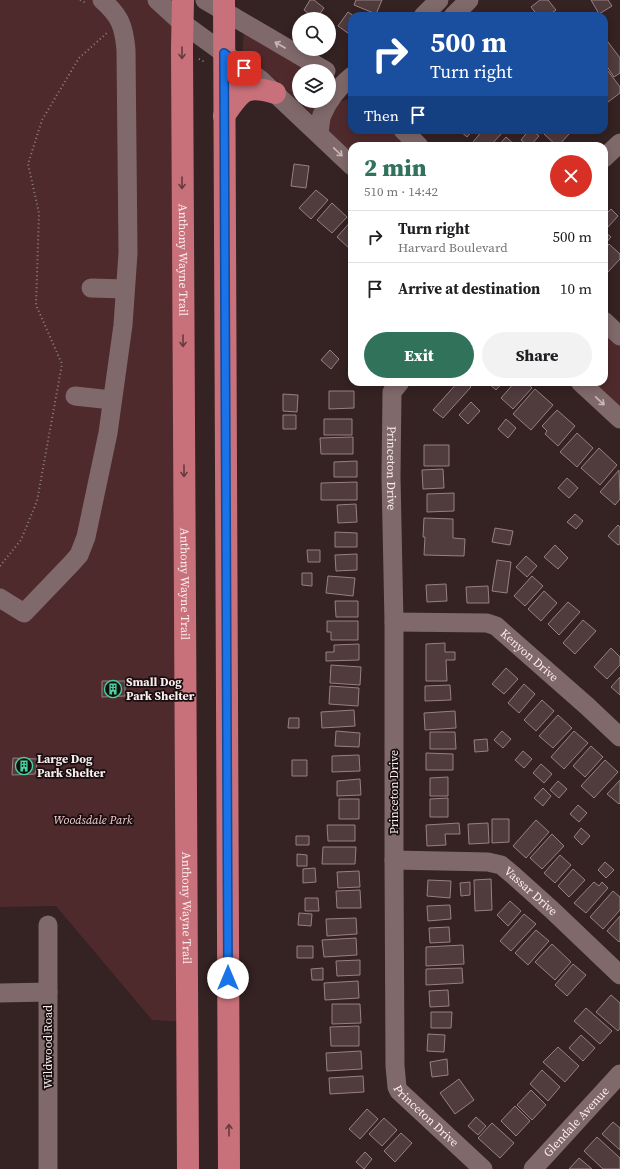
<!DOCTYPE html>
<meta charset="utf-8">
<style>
body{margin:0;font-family:"Source Serif 4",serif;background:#f2f2f2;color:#202124;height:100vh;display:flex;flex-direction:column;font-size:15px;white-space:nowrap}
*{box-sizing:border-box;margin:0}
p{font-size:13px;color:#757577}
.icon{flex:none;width:22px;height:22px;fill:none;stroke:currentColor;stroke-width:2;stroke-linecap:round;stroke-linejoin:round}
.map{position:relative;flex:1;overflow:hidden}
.drawer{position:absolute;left:348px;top:142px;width:260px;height:244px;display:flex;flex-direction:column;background:#fff;border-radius:12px;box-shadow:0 2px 10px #0003}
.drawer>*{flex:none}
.hud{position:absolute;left:348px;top:12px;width:260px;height:122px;border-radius:12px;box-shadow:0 2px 10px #0003;background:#1a4fa0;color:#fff;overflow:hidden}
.buttons{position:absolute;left:292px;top:12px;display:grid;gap:8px}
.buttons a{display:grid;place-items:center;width:44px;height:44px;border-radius:50%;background:#fff;box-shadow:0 2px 10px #0003;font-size:20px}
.pin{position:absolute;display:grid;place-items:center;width:34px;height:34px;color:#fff;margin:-17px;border-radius:8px;box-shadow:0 2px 6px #0006}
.me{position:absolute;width:44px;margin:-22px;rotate:0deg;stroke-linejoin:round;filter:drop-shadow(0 0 3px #0008)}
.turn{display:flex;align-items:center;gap:14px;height:84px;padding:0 16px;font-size:18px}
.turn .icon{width:52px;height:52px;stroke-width:2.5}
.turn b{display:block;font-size:28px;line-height:34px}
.then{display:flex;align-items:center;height:38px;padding:0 16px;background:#0003;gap:8px;font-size:15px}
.round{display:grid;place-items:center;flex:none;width:42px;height:42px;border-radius:21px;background:#f2f2f2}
.summary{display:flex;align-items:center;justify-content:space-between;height:68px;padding:0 16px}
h1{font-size:24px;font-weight:800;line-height:30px;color:#31725b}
.cta{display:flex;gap:8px;margin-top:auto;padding:8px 16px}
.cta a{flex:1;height:46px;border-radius:24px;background:#31725b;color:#fff;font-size:16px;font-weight:800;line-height:46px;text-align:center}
.cta a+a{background:#f2f2f2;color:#202124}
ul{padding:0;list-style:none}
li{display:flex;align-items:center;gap:12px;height:52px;padding:0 16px;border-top:1px solid #e0e0e0}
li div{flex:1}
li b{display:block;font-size:15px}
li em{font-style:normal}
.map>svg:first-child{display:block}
</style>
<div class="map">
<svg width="620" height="1169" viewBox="0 0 620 1169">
<rect width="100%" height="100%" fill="#352223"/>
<path fill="#4f2a2d" d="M0,0H157L181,22L188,1022L152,1020L56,906L0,907Z
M244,33L309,71H299V101H319L314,116L273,77L242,55Z
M345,100H352V130H392L409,146H352V159L329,137C329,120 325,106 345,100Z
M604,330L620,345V409L588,382H604Z"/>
<path fill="#503b3d" stroke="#988081" d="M310,0H314L324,8L316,19L304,10Z
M356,0H382L376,14L354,5Z
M540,0H548L556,10L548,16H538L531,7Z
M591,0H608L612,6L599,14Z
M348,12L354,16H352V36L338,26Z
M605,38L620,58V73L614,77L604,62V39Z
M608,71L620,87V93L608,102L604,97V74Z
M459,130H473L467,137Z
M483,130H501L503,132L490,146H478L473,142Z
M529,130H532L539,136L530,146H528L521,140Z
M547,130H566L570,133L558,146H557L544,134Z
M506,137L516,146H498Z
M294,164L309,166L306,188L291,186Z
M316,190L328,200L311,219L299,208Z
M332,203L347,217L332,233L317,220Z
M611,209L618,216L608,227L604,224V216Z
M352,220V250H351L337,237Z
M604,231L611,237L604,245Z
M609,244L620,254V259L607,273L604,270V250Z
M330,350L339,359L331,369L321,360Z
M458,382H466L471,387L443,418L433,410Z
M487,382H503L496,390Z
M515,382H526L532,388L513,409L501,398Z
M535,389L553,405L531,430L513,414Z
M329,391H354V408L329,409Z
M283,394L298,395L297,412L283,411Z
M471,402L480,411L468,424L459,415Z
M557,410L575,426L558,446L545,434L547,431L542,426Z
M283,415H296V429H283Z
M324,419H352V435H324Z
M506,419L516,428L508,438L498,429Z
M577,433L593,448L577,467L560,452Z
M353,437V454H321L320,438Z
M424,445H449V466H424Z
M599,448L617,465L600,485L581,468Z
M357,461V477H334V462Z
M443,469L444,488L423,489L422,470Z
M619,470L620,499L615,505L600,492Z
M567,478L578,488L569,498L558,488Z
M357,482V500H321V483Z
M454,493V511L427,512V494Z
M356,504L357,522L338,523L337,505Z
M575,514L583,521L576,529L567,522Z
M424,518L453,519V538L465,539L464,556L424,555L425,537H423Z
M618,525L620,527V544L618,545L608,536Z
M495,528L513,531L510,545L492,542Z
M335,532L357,533V547H335Z
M555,545L568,558L558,569L544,557Z
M307,550H320V562H308Z
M357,554V570L336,571L335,555Z
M526,556L537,566L527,577L516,567Z
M497,560L511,562L507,593L492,591Z
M302,573H312V586L302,585Z
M328,576L355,578L353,596L326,593Z
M532,576L543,586L525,606L514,596Z
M446,584L447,601L427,602L426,585Z
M488,586L489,603H467L466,587Z
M544,591L557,603L541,621L528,609Z
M335,601H358V617H336Z
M568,602L580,612L559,635L548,624Z
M583,620L596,631L575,654L563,643Z
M327,621H358V640H331V632H327Z
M445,643V652H455V660H446L447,681H426V644Z
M359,644V660L326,661V652H334V645Z
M611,648L620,657V665L607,679L594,667Z
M331,665L361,667L360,685L330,683Z
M506,668L518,679L504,694L492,684Z
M620,677V695L611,687Z
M102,681H125V696L102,697Z
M524,684L535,694L519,713L508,703Z
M450,685L451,700L425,701V686Z
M330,686L359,688L358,706L329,704Z
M542,700L554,711L536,731L524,720Z
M354,710L355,726L322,728L321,712Z
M455,711L456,728L425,730L424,713Z
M558,715L572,728L553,748L539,736Z
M289,718H299V728H288Z
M336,731L360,733L359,747L335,746Z
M502,731L511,739L503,748L494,740Z
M574,731L588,743L564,769L551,757Z
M430,732H455L456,749H430Z
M487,739L488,751L475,752L474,740Z
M591,746L603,757L585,777L573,766Z
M523,751L532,759L524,768L515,760Z
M426,753L453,754V770H426Z
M359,755L360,771L332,772V756Z
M13,758L38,759L35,774L12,775Z
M292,760H307V776H292Z
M605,760L618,772L594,798L581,786Z
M541,764L552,774L544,783L533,773Z
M448,777V796H430V778Z
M360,779L361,795L337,796V781Z
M620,780V803L619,804L607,794Z
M558,781L567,789L559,798L550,790Z
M543,788L551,796L543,806L534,798Z
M448,798V817H430V799Z
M339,799H359V819H339Z
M578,805L587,813L579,822L570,814Z
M492,819H509V842L492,843Z
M536,820L549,832L526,858L513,846Z
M459,823L460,834H445L446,845L427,846L426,825Z
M488,823L489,843L469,844L468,824Z
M327,825H355V841H328Z
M581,828L590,836L582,845L574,837Z
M552,834L564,846L542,869L530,858Z
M296,836H309V845H296Z
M323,847H356L355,864H322Z
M297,854L307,855V866H297Z
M560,855L571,865L555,883L544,873Z
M605,862L614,870L606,878L598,870Z
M315,868L316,882L303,883V869Z
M573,869L585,880L569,897L558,886Z
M359,871L360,887L338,888L337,872Z
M491,879L492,910L475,911L474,880Z
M428,880L451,881L450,898L427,896Z
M470,882V895L461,896L460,883Z
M594,882L599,886L602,882L608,888L586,913L574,903Z
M360,890L361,908H337L336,891Z
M613,891L620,897V910L603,929L590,917Z
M305,898H318L319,911H305Z
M510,901L521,911L508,926L497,915Z
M450,905L451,919L428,921L427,906Z
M299,913L312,914L311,926L298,925Z
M524,914L536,924L511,951L500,941Z
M620,916V941L619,942L607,931Z
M356,918L357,934L327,936L326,919Z
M449,927L450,942L430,943L429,928Z
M536,930L549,941L528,965L515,953Z
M356,938L357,955L324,957L322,940Z
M552,944L571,962L555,980L535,962Z
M463,945L464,964L426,966V947Z
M297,946H313V958H297Z
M360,960V975L337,976L336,961Z
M573,964L586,975L567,996L555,985Z
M323,968V980H312L311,969Z
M462,968L463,983L426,985V969Z
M358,981L359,998L325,1000L324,983Z
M448,990L449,1006L430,1007L429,991Z
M611,995L620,1003V1028L618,1031L596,1012Z
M332,1004H360L361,1023L332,1024Z
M586,1008L612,1031L600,1044L574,1021Z
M431,1012H452L451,1028H431Z
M359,1026V1046H331L330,1027Z
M428,1034L445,1035L444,1052L427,1051Z
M581,1035L595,1048L583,1061L569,1048Z
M558,1047L579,1066L565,1082L543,1062Z
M361,1051L362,1069L327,1071L326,1053Z
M447,1059L448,1075L432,1077L430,1062Z
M542,1070L560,1087L548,1101L530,1084Z
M363,1076L364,1092L330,1094L329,1078Z
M459,1079L474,1100L455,1114L440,1093Z
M531,1090L546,1105L532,1120L517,1105Z
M515,1106L530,1121L516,1136L501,1121Z
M367,1109L378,1119L360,1139L349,1129Z
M476,1117L486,1126L478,1135L468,1126Z
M384,1118L397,1130L382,1146L369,1134Z
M613,1122L620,1128V1150L602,1134Z
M492,1123L514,1143L500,1158L478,1138Z
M401,1133L412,1143L395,1162L384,1151Z
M597,1137L620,1158V1169H603L584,1151Z
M365,1152L372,1159L364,1169L356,1162Z
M579,1158L592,1169H569Z"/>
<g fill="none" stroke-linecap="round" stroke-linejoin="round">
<path stroke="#918081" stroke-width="2" stroke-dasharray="1 3" stroke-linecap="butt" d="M80,0L86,3
M199,59L205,62
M0,566L21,540L37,501L62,364L36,305L39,213L28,164L42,120L79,58L108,32"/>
<g stroke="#80696a" stroke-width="19">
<path d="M157,0L181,22L261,80L352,166"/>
<path d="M205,0L326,71"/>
<path d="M423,16L439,0"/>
<path d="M453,16L469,0"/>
<path d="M403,130L419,146"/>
<path d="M319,134C320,128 320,120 322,115C328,100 340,86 352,76"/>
<path d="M604,158L620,143"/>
<path d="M91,288L125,289"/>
<path d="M604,321L620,336"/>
<path id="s1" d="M400,382L392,392L391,476L394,622V860L395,1066L397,1087L399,1091L483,1169"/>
<path d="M580,382L620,419"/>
<path d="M75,396L112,400"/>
<path d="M0,598L24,613L71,564L79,555L86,537L108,433L123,325L128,253L126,50C124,26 120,16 102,0"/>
<path id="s2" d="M394,622L487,623L496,626L587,706L620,737"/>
<path id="s3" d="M394,860L488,862L501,865L513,875L552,910L620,975"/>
<path d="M48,925V1169"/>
<path d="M0,993L48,992"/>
<path id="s4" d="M533,1169L620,1074"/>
</g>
<g stroke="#c9717a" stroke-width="22">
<path id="s5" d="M183,0L182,48L188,1169"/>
<path d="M224,0L229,1169"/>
<path d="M224,116C241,91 245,84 275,93"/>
</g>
</g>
<defs><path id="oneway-shaft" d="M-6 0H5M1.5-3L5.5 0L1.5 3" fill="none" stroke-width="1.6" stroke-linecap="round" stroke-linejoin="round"/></defs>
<g stroke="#cab8b9">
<use href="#oneway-shaft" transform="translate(280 45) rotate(-150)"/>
<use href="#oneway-shaft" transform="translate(338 152) rotate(44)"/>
<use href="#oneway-shaft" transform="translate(600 401) rotate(43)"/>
</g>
<g stroke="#673b3f">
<use href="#oneway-shaft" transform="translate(182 53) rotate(90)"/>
<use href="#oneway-shaft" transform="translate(182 183) rotate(90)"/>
<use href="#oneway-shaft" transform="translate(183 341) rotate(90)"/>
<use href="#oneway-shaft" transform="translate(184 471) rotate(90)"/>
<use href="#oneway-shaft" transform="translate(229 1130) rotate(-90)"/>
</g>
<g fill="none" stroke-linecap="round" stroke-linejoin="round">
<g stroke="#114b97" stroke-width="10">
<path id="route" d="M228,978L224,53L244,68"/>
</g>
<use href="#route" stroke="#1a73e8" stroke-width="7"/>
</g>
<defs>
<g id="building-ring" transform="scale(0.9)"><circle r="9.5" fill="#170e0f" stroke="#45d49f" stroke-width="1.5"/><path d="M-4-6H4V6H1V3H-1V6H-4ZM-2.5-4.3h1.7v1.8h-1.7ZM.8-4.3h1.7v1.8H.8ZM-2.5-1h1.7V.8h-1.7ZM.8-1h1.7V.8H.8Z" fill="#45d49f"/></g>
</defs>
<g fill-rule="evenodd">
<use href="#building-ring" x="113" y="689"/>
<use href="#building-ring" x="24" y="766"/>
</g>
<g text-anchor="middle" stroke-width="3.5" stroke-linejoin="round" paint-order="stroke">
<g font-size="12" fill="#fbedee" stroke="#170e0f">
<text dy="4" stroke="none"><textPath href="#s5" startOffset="260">Anthony Wayne Trail</textPath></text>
<text dy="4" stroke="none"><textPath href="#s1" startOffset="89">Princeton Drive</textPath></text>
<text dy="4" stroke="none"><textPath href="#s5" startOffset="584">Anthony Wayne Trail</textPath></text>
<text dy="4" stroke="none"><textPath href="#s2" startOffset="147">Kenyon Drive</textPath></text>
<text transform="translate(394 792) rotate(-90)" y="4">Princeton Drive</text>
<text dy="4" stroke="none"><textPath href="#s3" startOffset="147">Vassar Drive</textPath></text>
<text dy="4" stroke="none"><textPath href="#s5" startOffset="908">Anthony Wayne Trail</textPath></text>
<text transform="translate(48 1047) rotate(-90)" y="4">Wildwood Road</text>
<text dy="4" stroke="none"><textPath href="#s1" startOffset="749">Princeton Drive</textPath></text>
<text dy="4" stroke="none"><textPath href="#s4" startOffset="64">Glendale Avenue</textPath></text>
</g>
<g font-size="12" font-weight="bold" fill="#fbedee" stroke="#170e0f" text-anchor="start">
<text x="126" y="686">Small Dog<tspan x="126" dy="14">Park Shelter</tspan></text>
<text x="37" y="763">Large Dog<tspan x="37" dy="14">Park Shelter</tspan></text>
</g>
<g font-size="12" font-style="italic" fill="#f7cccf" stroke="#170e0f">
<text x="93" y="824">Woodsdale Park</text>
</g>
</g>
</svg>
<div class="buttons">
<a><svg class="icon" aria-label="search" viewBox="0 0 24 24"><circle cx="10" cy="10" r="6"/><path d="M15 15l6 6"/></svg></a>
<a><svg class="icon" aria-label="layers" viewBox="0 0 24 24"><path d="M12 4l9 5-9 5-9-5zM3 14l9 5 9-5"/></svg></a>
</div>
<div class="pin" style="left:244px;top:68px;background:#d93025"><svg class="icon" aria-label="arrive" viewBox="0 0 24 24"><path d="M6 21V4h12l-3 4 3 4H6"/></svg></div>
<svg class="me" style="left:228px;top:978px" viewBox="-20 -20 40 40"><circle r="19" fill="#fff"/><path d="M0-13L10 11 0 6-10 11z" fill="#1a73e8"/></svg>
<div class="hud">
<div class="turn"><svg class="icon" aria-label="right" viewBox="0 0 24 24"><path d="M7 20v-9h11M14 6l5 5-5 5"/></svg><div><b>500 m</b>Turn right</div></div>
<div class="then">Then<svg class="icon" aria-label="arrive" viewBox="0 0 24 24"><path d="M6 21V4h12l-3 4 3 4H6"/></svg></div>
</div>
<section class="drawer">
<div class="summary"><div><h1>2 min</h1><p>510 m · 14:42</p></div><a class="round" style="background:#d93025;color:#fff"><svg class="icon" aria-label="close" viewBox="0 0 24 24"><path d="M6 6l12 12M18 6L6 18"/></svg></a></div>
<ul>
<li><svg class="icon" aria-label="right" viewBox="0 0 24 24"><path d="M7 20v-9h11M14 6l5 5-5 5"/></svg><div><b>Turn right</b><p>Harvard Boulevard</p></div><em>500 m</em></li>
<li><svg class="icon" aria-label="arrive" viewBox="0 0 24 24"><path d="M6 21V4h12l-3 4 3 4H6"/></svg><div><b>Arrive at destination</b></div><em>10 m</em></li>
</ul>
<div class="cta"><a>Exit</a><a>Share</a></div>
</section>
</div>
